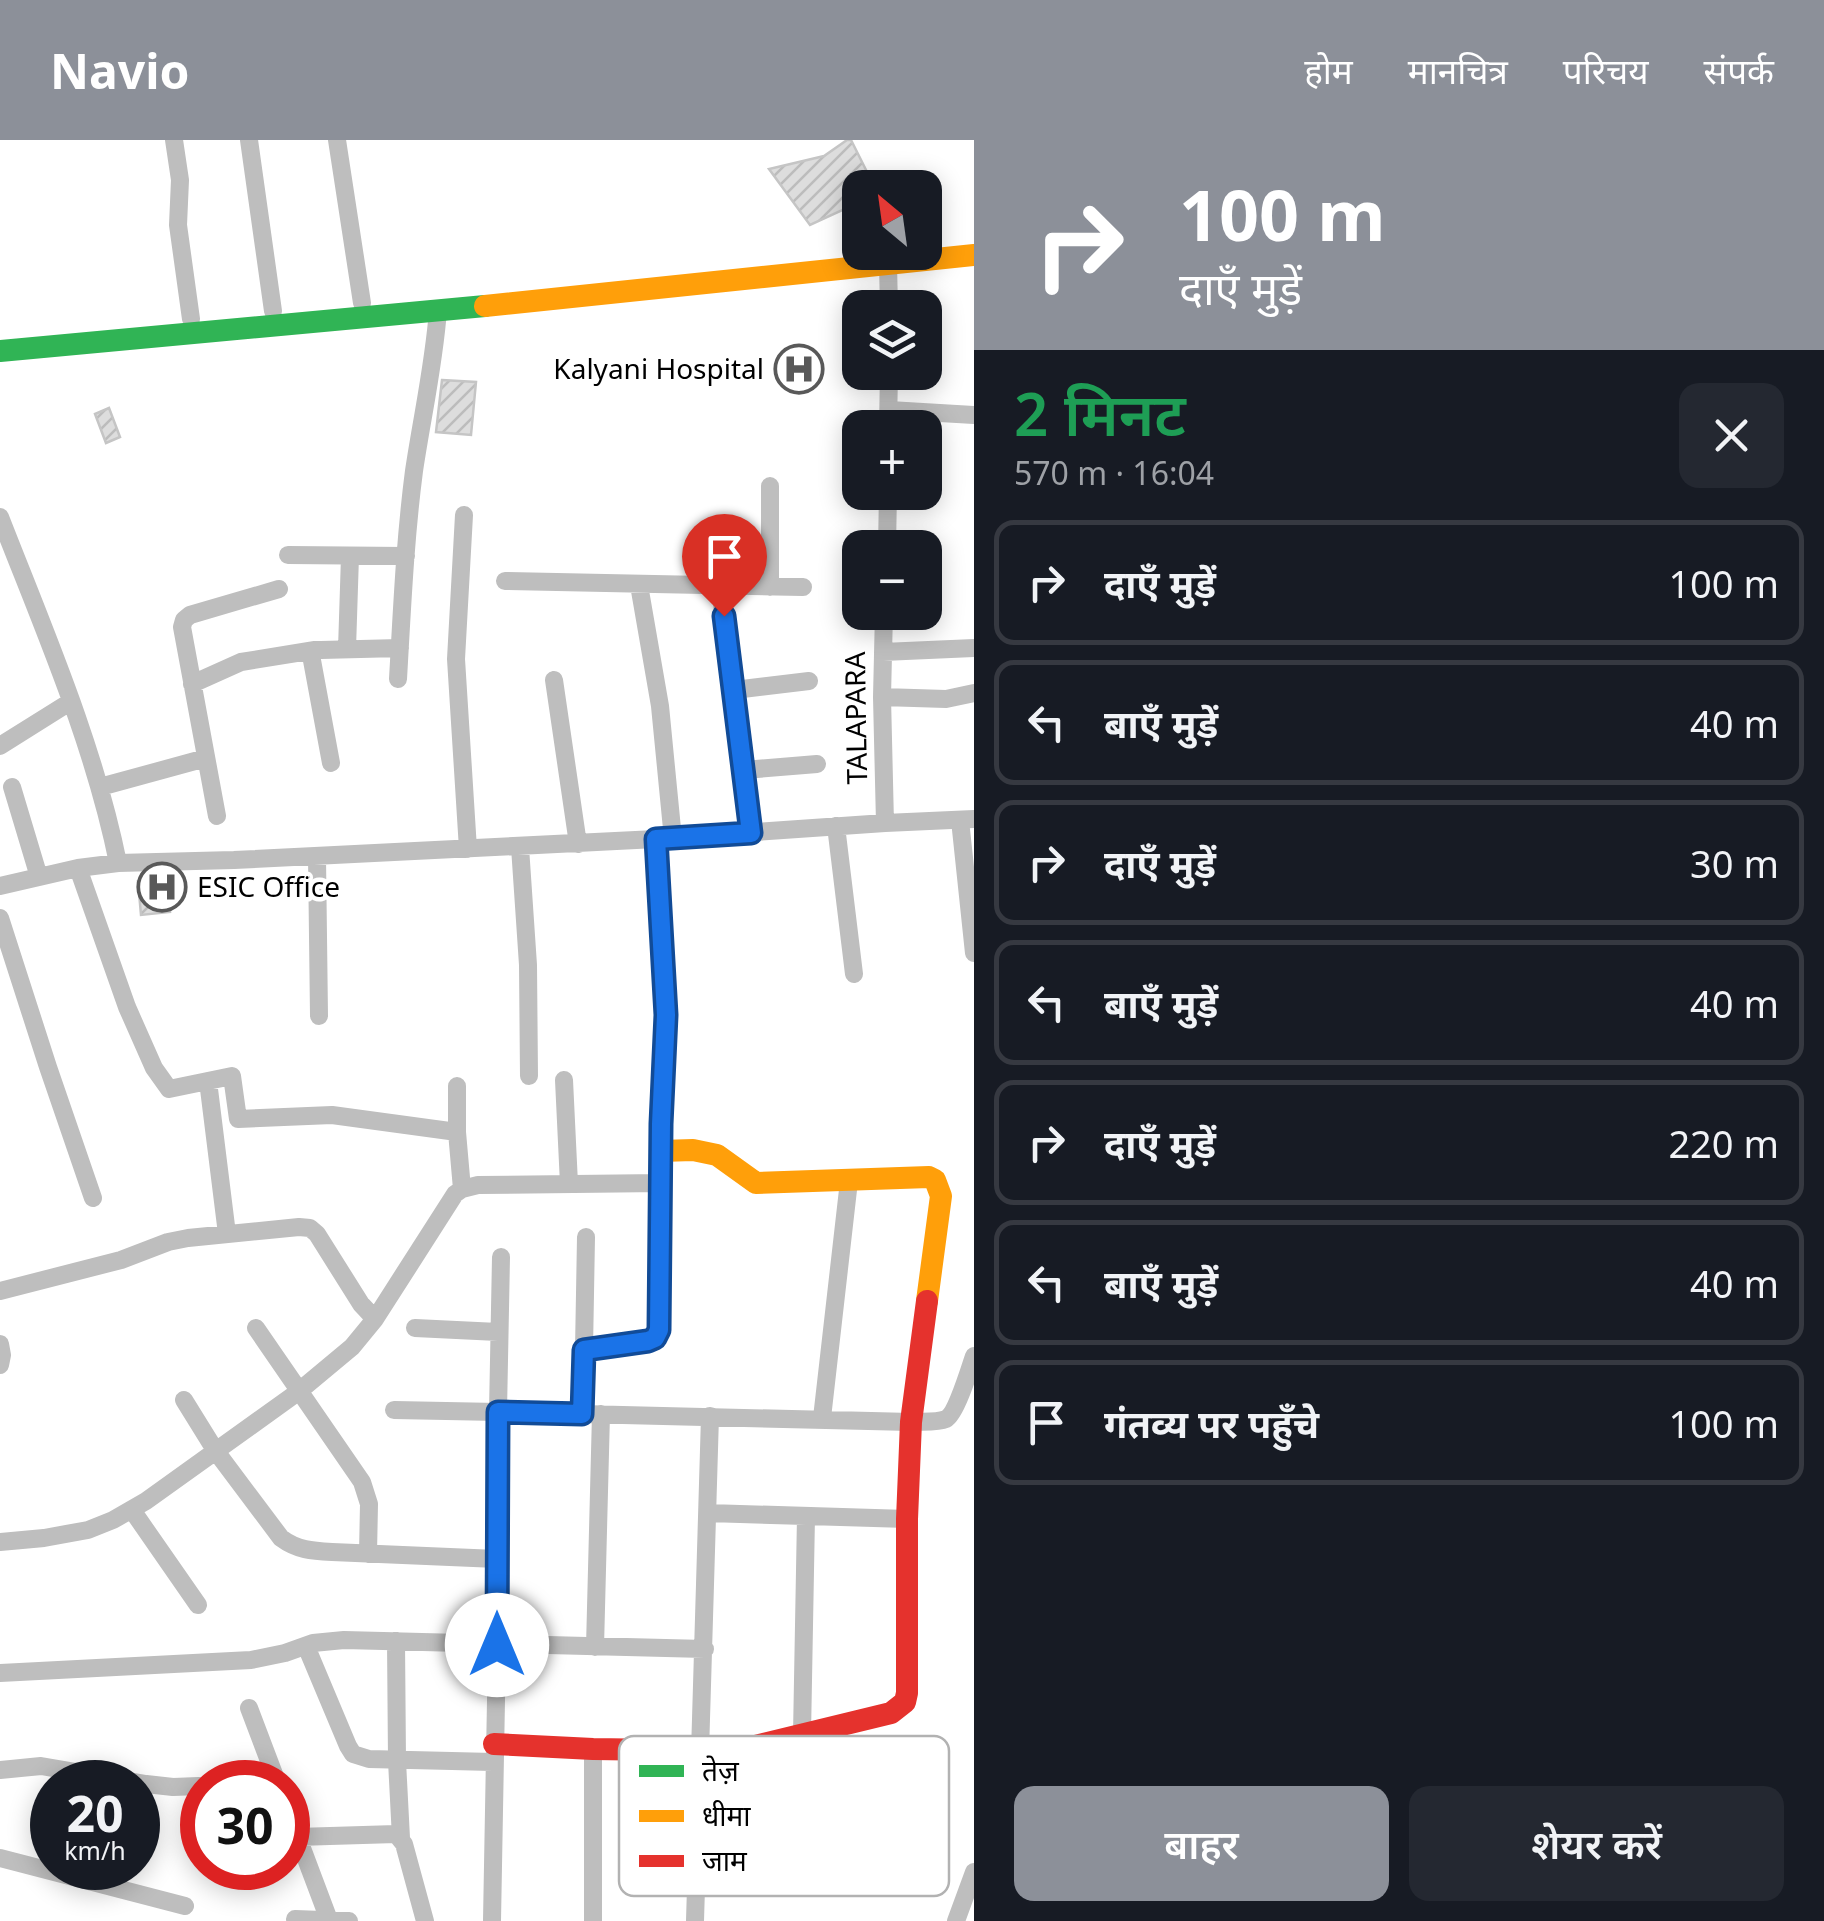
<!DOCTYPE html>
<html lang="hi">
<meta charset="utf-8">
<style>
body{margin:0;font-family:"Noto Sans","Noto Sans Devanagari",sans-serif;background:#242831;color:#f1f3f6;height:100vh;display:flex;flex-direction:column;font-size:38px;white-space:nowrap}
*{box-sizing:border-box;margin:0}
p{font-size:32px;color:#9ea1a6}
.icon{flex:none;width:55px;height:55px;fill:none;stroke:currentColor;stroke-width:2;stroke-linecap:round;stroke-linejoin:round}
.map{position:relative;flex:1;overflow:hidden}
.sheet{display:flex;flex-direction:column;background:#171b24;width:850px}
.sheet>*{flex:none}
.hud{background:#8c9099;color:#fff;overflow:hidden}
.needle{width:65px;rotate:331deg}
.tools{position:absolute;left:842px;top:30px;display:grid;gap:20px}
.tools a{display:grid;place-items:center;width:100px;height:100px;border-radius:20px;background:#171b24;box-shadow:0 5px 25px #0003;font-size:50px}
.speed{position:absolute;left:30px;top:1620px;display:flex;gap:20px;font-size:50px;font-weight:700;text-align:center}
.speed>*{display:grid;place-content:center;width:130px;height:130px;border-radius:50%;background:#171b24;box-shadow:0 5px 25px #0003;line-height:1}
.speed small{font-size:25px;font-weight:400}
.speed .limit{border:15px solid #d22;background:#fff;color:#111}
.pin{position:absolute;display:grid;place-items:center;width:85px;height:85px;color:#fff;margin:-102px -42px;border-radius:50% 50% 50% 0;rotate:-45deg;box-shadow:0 0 10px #0007}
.pin .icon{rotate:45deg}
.me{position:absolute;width:110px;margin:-55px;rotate:0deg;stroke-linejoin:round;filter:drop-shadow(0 0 8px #0008)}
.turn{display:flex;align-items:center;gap:35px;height:210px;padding:0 40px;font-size:45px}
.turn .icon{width:130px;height:130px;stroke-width:2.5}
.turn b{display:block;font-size:70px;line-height:85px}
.round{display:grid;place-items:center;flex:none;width:105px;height:105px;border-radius:20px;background:#242831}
.summary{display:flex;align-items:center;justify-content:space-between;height:170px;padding:0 40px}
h1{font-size:60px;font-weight:600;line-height:75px;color:#1e9e55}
.primary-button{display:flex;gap:20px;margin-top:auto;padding:20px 40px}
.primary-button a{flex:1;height:115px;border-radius:20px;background:#8c9099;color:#fff;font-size:40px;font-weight:600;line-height:115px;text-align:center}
.primary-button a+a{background:#242831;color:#f1f3f6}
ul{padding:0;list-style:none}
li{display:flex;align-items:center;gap:30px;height:125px;margin:0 20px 15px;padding:0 20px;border:5px solid #363941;border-radius:20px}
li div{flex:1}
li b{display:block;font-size:38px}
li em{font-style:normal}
header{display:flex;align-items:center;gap:60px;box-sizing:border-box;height:140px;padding:0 50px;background:#8c9099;color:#fff}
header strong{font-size:48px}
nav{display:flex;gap:55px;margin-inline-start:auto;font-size:35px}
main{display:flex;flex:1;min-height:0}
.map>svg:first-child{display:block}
</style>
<header>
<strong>Navio</strong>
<nav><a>होम</a><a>मानचित्र</a><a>परिचय</a><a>संपर्क</a></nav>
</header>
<main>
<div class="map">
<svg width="974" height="1781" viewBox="0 0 974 1781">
<defs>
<pattern id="building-hatch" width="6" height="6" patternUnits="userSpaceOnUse" patternTransform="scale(2.5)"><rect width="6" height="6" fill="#ddd"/><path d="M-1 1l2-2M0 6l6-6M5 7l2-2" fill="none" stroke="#bcbcbc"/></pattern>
</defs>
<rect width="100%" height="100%" fill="#fff"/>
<path fill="url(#building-hatch)" stroke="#c5c5c5" stroke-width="2.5" d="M847,0H851L875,48H860V62L810,85L769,29L824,16Z
M793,216L814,217L813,242L792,241Z
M442,240L476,242L471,295L436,292Z
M109,268L120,297L106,303L95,274Z
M167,738L170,772L141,775L138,741Z"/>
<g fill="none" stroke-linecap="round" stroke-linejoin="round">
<path stroke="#bebebe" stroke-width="18" d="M174,0L180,40L178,85L191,179
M249,0L273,171
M337,0L362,163
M888,124L889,168
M889,270L974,275
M888,288L889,232
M464,375L456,519L468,709
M0,377C44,490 94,604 118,723
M887,408L888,352
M288,415L406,416
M505,441L803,447
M639,445L660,566L673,699
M720,447L751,693
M770,447V346
M884,472L882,557L885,683
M347,509L350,416
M883,512L974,508
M398,539C402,470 405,400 414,331C422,277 434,225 438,170
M554,540L578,704
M192,544L241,522L315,510
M734,550L809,541
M882,557L946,559L974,553
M0,606L70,562
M331,623L311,515L315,510H321L400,508
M744,630L817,624
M12,647L39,737
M100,647L206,618
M217,676L182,487L184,480L190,475L279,449
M960,680L974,813
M836,686L854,834
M520,707L528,825L529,936
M317,717L319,876
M78,728L127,867L154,928L169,949L232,936L238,979L332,975L457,992
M0,746L78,728L118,723L234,720L656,699
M0,778L48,927L93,1058
M564,940L569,1044
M208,941L227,1094
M457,946V992L462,1049
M501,1117L498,1272L582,1274L584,1210L649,1201L655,1197L660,1182L661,984L666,875L656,699L885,683L974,679
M0,1151L121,1120L168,1102L188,1098L299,1087L310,1088L317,1094L361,1164L375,1179
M256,1188L362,1342L369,1364L368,1414
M415,1188L498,1192
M0,1204L2,1215L0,1225
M584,1210L586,1097
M184,1260L215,1310L281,1398C297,1410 312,1411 332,1412L497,1419
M394,1270L498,1272L497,1505L492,1781
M582,1274L911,1282C921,1281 937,1283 946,1279C956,1274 970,1228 974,1216
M822,1278L849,1041
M132,1370L198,1465
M708,1373L907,1379
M0,1402L44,1398L88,1390L113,1380L146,1361L298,1252L352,1207L375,1179L455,1054L462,1049L478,1045L661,1043
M396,1501L397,1621L401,1698
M306,1506L348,1606L353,1614L369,1619L493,1622
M595,1507L601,1274
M0,1533L251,1520L285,1513L313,1503L344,1500L705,1509
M249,1568L277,1642
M802,1595L806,1376
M593,1609V1781
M0,1630L41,1626L146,1644L173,1647L199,1646
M288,1671L329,1780
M297,1697L396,1694L404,1704L425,1781
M0,1718L185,1766
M295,1779L349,1781
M695,1781L710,1276
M956,1781L974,1732"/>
<path stroke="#30b455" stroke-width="22" d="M0,211L485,166"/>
<path stroke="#ff9f0a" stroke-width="22" d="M485,166L974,115
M661,1011L693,1010L717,1015L756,1043L929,1037L935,1040L941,1056L927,1161"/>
<path stroke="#e5322d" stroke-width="22" d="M494,1604L593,1609L735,1611L891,1573L905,1562L907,1553V1379L911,1282L927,1161"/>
</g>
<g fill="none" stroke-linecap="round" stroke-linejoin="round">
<g stroke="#114b97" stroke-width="25">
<path id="route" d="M497,1505L498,1272L582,1274L584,1210L648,1201L655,1198L659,1190L661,984L666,875L656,699L751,693L724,476"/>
</g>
<use href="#route" stroke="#1a73e8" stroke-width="18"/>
</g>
<defs>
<g id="hospital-ring" transform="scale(2.5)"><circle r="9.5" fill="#fff" stroke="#595959" stroke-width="1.5"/><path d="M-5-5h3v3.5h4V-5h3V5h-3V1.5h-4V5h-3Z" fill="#595959"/></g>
</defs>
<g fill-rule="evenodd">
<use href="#hospital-ring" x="799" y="229"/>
<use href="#hospital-ring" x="162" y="747"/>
</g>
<g text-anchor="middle" stroke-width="9" stroke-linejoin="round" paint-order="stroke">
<g font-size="28" fill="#000" stroke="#fff" text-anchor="end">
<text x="764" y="239">Kalyani Hospital</text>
<text x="197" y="757" text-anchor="start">ESIC Office</text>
</g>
<g font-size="28" fill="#000" stroke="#fff">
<text transform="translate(856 578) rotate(-91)" y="10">TALAPARA</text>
</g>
</g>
<rect x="619" y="1596" width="330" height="160" rx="15" fill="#fff" stroke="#b2b2b2" stroke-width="2.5"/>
<rect x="639" y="1625" width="45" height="12" fill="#30b455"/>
<rect x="639" y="1670" width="45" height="12" fill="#ff9f0a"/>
<rect x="639" y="1715" width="45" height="12" fill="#e5322d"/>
<g font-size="28" fill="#000">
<text x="702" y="1641">तेज़</text>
<text x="702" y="1686">धीमा</text>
<text x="702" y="1731">जाम</text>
</g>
</svg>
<div class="tools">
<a><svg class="needle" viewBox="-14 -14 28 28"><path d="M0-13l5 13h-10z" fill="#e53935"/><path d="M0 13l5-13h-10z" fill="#9ea1a6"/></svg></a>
<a><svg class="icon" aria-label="layers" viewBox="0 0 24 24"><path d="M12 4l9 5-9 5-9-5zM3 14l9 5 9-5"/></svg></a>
<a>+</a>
<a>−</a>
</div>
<div class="speed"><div>20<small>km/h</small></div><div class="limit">30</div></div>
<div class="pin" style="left:724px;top:476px;background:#d93025"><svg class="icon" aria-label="arrive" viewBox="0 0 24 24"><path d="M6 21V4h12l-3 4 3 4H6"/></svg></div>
<svg class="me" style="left:497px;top:1505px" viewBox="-20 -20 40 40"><circle r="19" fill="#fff"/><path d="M0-13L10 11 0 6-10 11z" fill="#1a73e8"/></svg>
</div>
<section class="sheet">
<div class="hud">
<div class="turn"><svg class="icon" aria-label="right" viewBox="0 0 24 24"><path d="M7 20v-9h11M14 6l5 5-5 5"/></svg><div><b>100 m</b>दाएँ मुड़ें</div></div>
</div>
<div class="summary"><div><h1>2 मिनट</h1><p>570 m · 16:04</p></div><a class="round"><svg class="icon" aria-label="close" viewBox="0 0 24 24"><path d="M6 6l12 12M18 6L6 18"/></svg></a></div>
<ul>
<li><svg class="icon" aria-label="right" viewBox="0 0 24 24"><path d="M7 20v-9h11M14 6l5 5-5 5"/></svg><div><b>दाएँ मुड़ें</b></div><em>100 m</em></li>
<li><svg class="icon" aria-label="left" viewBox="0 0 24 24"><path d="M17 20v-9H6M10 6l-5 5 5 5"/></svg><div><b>बाएँ मुड़ें</b></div><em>40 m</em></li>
<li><svg class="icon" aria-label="right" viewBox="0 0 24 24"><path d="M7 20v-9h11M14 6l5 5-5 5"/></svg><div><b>दाएँ मुड़ें</b></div><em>30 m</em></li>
<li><svg class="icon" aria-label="left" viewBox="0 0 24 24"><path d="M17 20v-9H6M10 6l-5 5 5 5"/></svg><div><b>बाएँ मुड़ें</b></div><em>40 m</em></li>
<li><svg class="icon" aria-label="right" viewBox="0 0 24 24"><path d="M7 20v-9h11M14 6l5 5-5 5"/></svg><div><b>दाएँ मुड़ें</b></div><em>220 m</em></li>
<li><svg class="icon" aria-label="left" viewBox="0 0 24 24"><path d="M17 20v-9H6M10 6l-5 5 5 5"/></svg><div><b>बाएँ मुड़ें</b></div><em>40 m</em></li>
<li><svg class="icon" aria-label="arrive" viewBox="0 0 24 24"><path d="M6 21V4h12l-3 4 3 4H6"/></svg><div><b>गंतव्य पर पहुँचे</b></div><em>100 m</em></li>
</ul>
<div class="primary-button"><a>बाहर</a><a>शेयर करें</a></div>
</section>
</main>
